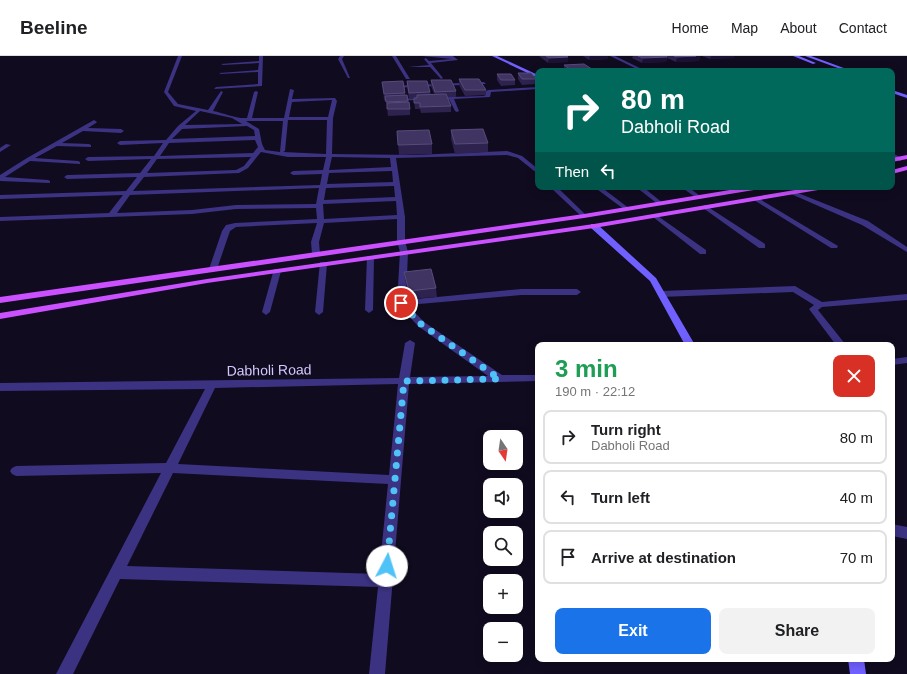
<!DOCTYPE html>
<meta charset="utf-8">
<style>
body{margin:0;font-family:Helvetica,sans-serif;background:#f2f2f2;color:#202124;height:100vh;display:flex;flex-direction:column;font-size:15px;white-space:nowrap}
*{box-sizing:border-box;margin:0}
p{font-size:13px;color:#757577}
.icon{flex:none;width:22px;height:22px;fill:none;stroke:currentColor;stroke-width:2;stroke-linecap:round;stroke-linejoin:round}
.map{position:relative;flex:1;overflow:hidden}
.panel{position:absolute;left:535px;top:286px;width:360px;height:320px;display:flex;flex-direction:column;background:#fff;border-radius:8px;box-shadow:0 2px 10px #0003}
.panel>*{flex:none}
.banner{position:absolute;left:535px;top:12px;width:360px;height:122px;border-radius:8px;box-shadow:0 2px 10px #0003;background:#00695c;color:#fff;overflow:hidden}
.needle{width:26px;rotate:167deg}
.tools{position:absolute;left:483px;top:374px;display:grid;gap:8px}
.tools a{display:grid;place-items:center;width:40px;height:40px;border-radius:8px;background:#fff;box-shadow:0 2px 10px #0003;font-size:20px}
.pin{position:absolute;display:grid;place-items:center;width:34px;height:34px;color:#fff;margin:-17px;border:2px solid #fff;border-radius:50%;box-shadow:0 1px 4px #0007}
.me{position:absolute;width:44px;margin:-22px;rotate:5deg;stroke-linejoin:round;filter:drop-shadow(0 0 3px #0008)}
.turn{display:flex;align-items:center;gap:14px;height:84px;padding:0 20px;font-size:18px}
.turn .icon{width:52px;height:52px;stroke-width:2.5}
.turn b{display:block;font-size:28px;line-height:34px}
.then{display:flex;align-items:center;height:38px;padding:0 20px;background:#0003;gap:8px;font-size:15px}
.round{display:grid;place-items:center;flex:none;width:42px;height:42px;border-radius:8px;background:#f2f2f2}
.headline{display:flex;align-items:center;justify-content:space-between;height:68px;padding:0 20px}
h1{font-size:24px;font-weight:700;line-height:30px;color:#1e9e55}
.button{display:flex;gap:8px;margin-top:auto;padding:8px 20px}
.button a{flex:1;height:46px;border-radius:8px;background:#1a73e8;color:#fff;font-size:16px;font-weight:700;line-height:46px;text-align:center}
.button a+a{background:#f2f2f2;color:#202124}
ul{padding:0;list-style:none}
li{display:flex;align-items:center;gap:12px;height:54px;margin:0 8px 6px;padding:0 12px;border:2px solid #e0e0e0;border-radius:8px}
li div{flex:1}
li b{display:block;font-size:15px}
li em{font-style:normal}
header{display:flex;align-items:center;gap:24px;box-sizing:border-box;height:56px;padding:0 20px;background:#fff;border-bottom:1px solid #e0e0e0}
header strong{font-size:19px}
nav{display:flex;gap:22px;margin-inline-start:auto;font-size:14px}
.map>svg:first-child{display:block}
</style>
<header>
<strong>Beeline</strong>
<nav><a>Home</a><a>Map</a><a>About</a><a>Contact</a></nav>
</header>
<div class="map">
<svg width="907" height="618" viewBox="0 0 907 618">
<rect width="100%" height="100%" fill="#100b1f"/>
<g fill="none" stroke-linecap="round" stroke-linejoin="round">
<path fill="#3b3282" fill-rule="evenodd" d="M340,0H344L342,3L350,22H348L338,3Z
M392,0H396L410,23H406Z
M610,0H615L644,14L641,15Z
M484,26L486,28L390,32L388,31L390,30Z
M538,31V33L491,36L490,41L454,43L459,55L457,56L455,55L449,43L386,45L384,44L386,43L483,40L486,39V35L488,34Z"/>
<path fill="#3b3282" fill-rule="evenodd" d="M178,0H182L168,36L178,48L208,54L221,35L223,36L213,55C224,57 236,63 247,62L254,36L256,35L258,36L252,62H284L290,33L294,34L292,43L335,42L337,45L333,62L332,98L414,99L507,95L522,100L538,113V118L518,102L507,99L396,102L405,161V185L408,196L406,244L521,233H577L581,236L577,239H521L408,249L424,266L502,319H538V325L409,328L385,618H369L378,531L120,523L73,618H56L161,417L16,420L12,418L10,415L12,412L16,410L166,407L205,333L0,335V327L399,322L405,287L410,284L415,287L410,321L488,320L418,270L397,247L400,196L397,185V163L324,167L319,186L320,198L316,200L312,198L311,186L317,167L236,171L230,175L217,213L213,215L209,213L222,175L226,169L235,167L317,163L316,152L236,153L192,158L0,165V161L109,157L123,139L0,143V139L126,135L137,121L67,123L64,121L67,119L140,117L151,103L88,105L85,103L88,101L154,100L163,87L120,89L117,87L120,85L166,84L178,70L196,55L174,50L164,36ZM332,44L328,61H289L292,46ZM200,55L232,62L242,68L185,69ZM288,64H327L326,98L283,96L285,95ZM246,65H283L280,96L265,94L262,88L259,73ZM247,70L254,74L255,80L172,83L182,73ZM255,84L258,91L253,97L160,100L169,87ZM261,96L288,101H326L323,114L293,115L290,117L293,119L322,118L320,129L133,135L144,121L239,117L248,112ZM251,101L244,110L236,114L147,117L157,103ZM332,101L390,102L391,111L329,114ZM392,115L393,126L327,128L329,117ZM394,130L395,141L324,144L326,132ZM319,132L316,148L236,149L192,154L117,157L130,139ZM396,145L397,159L324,163L323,148ZM398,328L389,419L178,408L215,332ZM173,417L388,428L379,518L127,510Z
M259,0H263L262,30L214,33L216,31L258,28V16L221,18L219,17L258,14L259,7L223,9L221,8L259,5Z
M422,0H453L458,4L431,7L443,22L441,23L430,11H408L429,9L424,3L426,2L429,5L452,3Z
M94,64L97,66L96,67L88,72L121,73L124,75L121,77L83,75L62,87L89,88L91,89V91L57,90L35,102L78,105L80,106V108L30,105L5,121L48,124L50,125V127L0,125V119L27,102Z
M6,88L11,89L0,96V92Z
M892,97L902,102L903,103L900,105L892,101Z
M550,131H557L586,159V161H582Z
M594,131H601L630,153L625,154Z
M636,131H643L664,148L659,149Z
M681,131H688L703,142L698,143Z
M793,135L868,165L907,191V196L862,169L791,138L790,137Z
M754,142H758L838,190L837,192H831L754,144Z
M705,149L765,188V192H759L703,152V150Z
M655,158L706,194V198H700L653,161V159Z
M367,200H373L374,202L373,254L369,257L365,254Z
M320,206H326L327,208L323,256L319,259L315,256Z
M274,213H280L281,215L270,256L266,259L262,256Z
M795,230L822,246L907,238V244L822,251L818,254L846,289H836L809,253L814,249L793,236L661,241L657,238L661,235Z
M907,301V307L892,309V303Z
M892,468L907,471V483L892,480Z"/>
<path fill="#7060ff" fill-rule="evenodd" d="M492,0H497L538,19V22Z
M793,0H799L816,7L813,8Z
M805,0H811L852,15H846Z
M892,34L907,39V42L892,37Z
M591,168H597L656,222L695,289H685L650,225L591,172Z
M848,603H864L866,618H850Z"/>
<path fill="#cb50ff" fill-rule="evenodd" d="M907,99V103L892,106V102Z
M907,110V114L892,118V114Z
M748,131H763L760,133L584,162L0,247V241L584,158Z
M813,131H827L824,133L594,172L207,227L0,263V257L207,223L594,168Z"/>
</g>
<path fill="#2e224f" d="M539,0H567L568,6L548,7Z
M583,0H608V3L589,4Z
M633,0H700L699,5L676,6L667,2L666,6L642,7L632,2Z
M702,0H734L733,2L710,3Z
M564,9L595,15H564Z
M518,17L536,23V28L522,29L518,23Z
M497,18L515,24V29L501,30L497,24Z
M459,23L486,34V39L465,40L459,29Z
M431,24L456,35V41H447L451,50V56L421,57L420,53H415L414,43H409L407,31V25L430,36L431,38H434L431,30Z
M383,32L405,37V39H407L410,53V59L388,60L386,44H384Z
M451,74L488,87V96L455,98L451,83Z
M397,75L432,88V98L399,99Z
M404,216L436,232L437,241L409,243L405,224Z"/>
<path fill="#1b1134" d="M590,0H608V3L589,4Z
M700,0L699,5L676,6L677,1Z
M711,0H734L733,2L710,3Z
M568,1V6L548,7L549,2Z
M667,1L666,6L642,7L643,2Z"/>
<path fill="#403462" stroke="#574b7b" d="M546,0H567L568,1L549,2Z
M638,0H666L667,1L643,2Z
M674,0H696L677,1Z
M584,8L595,15H573L564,9Z
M518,17H531L536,23H522Z
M497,18H511L515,24H501Z
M459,23H479L486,34H465Z
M431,24H451L456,35L435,36Z
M403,25L405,37L384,38L382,26Z
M407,25H427L430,36L409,37Z
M446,38L451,50L420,51V47H414V42H417V39Z
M407,39L408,45L386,46L385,40Z
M409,46L410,53H387V47Z
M483,73L488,87L455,88L451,74Z
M429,74L432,88L398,89L397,75Z
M431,213L436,232L409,235L404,216Z"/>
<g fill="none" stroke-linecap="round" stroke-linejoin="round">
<path stroke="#4fc3f7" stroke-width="7" stroke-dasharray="0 12.6" d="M387,510L404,325L500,323L421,268L401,247"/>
</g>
<g text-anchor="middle" stroke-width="3" stroke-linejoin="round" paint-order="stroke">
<g font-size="14" fill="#d3c9ff" stroke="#100b1f">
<text transform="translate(269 314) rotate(-1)" y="5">Dabholi Road</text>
</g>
</g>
</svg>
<div class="tools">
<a><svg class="needle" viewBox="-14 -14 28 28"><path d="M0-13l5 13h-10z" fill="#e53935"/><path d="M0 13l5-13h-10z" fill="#757577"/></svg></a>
<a><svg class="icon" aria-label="sound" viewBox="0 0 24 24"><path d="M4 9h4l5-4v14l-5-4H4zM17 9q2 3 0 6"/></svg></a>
<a><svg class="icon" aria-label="search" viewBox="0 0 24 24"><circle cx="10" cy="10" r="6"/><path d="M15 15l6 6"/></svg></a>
<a>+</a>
<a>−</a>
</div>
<div class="pin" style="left:401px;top:247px;background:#d93025"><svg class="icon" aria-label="arrive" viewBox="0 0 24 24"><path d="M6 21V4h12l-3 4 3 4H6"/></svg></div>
<svg class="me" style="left:387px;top:510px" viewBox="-20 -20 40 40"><circle r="19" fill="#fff"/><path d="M0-13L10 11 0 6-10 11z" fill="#4fc3f7"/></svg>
<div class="banner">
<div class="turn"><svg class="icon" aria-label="right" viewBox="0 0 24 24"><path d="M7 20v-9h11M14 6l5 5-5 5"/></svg><div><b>80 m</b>Dabholi Road</div></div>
<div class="then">Then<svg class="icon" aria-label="left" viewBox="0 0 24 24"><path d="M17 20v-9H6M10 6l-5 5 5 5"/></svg></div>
</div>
<section class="panel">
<div class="headline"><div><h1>3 min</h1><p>190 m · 22:12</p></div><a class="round" style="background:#d93025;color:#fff"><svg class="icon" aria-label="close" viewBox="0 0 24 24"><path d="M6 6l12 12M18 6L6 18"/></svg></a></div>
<ul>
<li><svg class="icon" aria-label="right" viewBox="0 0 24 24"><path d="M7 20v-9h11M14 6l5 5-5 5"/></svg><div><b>Turn right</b><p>Dabholi Road</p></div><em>80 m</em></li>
<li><svg class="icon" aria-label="left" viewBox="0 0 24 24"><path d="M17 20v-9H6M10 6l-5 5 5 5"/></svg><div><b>Turn left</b></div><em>40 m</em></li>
<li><svg class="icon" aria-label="arrive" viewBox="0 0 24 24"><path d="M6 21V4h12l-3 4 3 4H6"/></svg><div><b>Arrive at destination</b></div><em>70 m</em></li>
</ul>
<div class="button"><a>Exit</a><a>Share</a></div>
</section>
</div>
